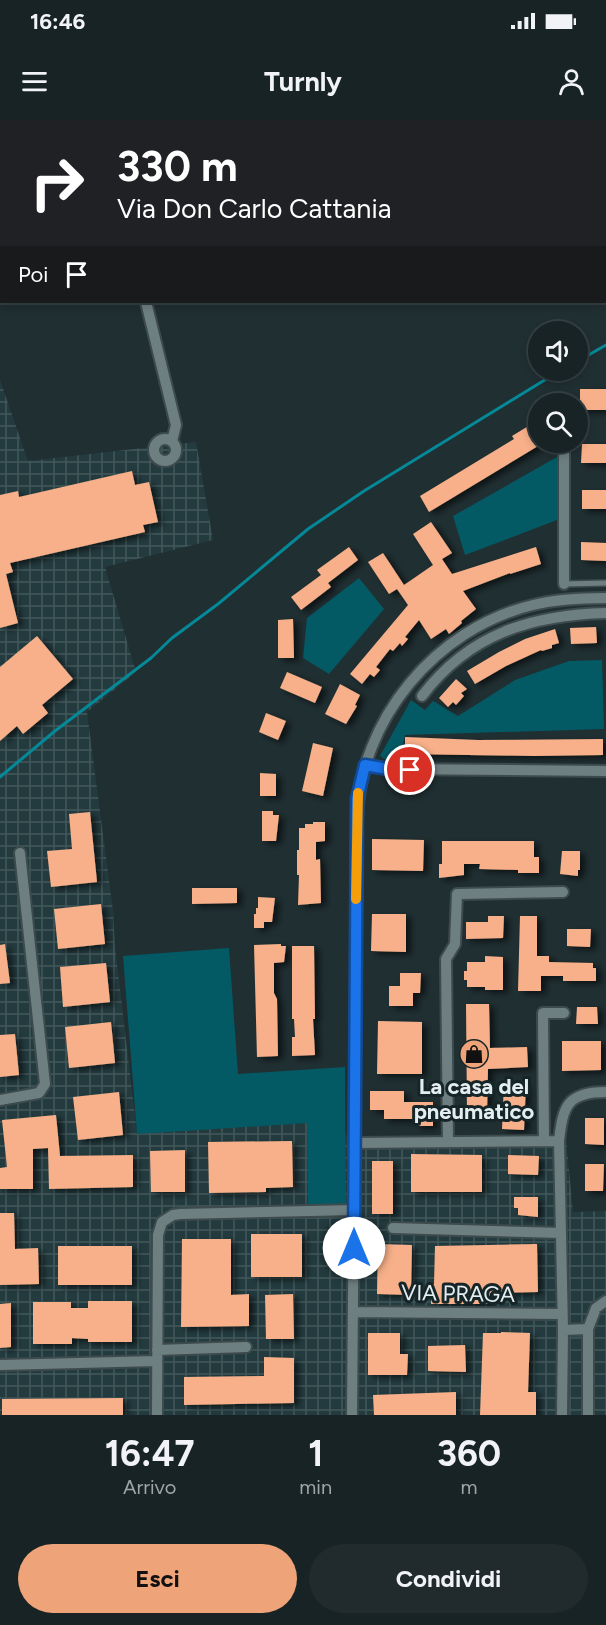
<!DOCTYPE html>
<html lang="it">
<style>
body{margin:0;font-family:Figtree,sans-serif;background:#212b2e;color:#f1f3f6;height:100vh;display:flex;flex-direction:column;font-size:22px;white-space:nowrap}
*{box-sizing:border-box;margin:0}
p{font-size:20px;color:#9fa4a7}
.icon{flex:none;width:33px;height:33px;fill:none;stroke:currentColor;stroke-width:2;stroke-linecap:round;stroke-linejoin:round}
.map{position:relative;height:1295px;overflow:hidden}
.drawer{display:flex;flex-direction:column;background:#182326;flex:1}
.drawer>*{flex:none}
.guide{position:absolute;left:0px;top:0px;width:606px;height:183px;box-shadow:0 3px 9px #0003,0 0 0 2px #364043;background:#202124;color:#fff;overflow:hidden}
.tools{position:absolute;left:528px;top:201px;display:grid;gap:12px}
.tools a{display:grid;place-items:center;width:60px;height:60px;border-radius:50%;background:#182326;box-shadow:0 3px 9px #0003,0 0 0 2px #364043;font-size:30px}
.pin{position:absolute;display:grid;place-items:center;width:51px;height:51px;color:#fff;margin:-26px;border:3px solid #fff;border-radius:50%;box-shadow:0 2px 6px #0007}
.me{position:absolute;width:66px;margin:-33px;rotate:0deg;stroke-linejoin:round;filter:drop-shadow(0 0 4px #0008)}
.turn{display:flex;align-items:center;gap:21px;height:126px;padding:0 18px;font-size:27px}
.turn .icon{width:78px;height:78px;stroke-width:2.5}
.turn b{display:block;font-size:42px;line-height:51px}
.then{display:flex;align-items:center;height:57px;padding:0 18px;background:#0003;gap:12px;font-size:22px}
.eta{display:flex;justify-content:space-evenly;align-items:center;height:102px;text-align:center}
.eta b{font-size:36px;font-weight:700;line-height:42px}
.cta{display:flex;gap:12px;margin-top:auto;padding:12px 18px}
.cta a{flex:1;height:69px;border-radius:36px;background:#efa378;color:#111;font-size:24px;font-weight:700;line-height:69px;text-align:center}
.cta a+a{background:#212b2e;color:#f1f3f6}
.status{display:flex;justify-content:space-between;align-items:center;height:42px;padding:0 30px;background:#182326;direction:ltr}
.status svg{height:16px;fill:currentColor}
header{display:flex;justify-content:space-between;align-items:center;height:78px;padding:0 18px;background:#182326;font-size:27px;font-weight:700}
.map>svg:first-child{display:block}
</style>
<div class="status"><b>16:46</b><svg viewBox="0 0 49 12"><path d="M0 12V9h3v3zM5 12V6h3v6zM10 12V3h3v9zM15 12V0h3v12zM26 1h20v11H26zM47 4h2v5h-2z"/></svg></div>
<header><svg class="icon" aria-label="menu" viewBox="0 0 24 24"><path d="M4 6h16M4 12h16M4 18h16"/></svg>Turnly<svg class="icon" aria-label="person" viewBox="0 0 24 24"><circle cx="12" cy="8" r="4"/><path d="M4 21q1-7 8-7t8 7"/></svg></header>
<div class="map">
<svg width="606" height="1295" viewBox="0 0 606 1295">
<defs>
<pattern id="industrial-grid" width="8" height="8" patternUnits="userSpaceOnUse" patternTransform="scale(1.5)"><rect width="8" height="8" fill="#233b3f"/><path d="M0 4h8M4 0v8" fill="none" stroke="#43585b"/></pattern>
<filter id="shadow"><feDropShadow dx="5" dy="3" stdDeviation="3" flood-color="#0009"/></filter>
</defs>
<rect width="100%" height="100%" fill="#202f32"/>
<path fill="url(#industrial-grid)" d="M0,260L28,341L196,322L213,420L105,447L136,552L87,592L113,791L115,827L137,1013L307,996L358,1021L566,1018L573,1092L606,1091V1295H0Z"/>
<path fill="#035a65" d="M557,337V400L465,435L453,396Z
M359,458L384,489L329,554L303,538L307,498Z
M602,540L604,609L405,615L402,628L397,629V639L387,641L380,636L411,580L425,590L433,581L458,596L515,560L569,541Z
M229,828L238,954L345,947L346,1084H308L307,1003L137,1014L123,836Z"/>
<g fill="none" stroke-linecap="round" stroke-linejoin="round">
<path stroke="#058897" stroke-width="3" d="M578,241L606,225
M0,657L55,611L151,538L172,518L218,484L308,409L364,371L561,250"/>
</g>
<path fill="#f7b089" filter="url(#shadow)" d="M580,269H606V290H580Z
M535,302L538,308V326L429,392L420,376L514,319L512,316Z
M582,324H606V343H581Z
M132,351L135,365L149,362L158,402L143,405L145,412L10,443L13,452L6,454L18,503L0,508V375L18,371L19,377Z
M582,370H606V389H582Z
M431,402L452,433L442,439L452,454L536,427L541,444L510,454V453L463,471L476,489L461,501L462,503L449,514L446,509L431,519L419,500L405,517L408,519L402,526L400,523L393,531L390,529L376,547L380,550L374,557L370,554L362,564L350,554L408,485L397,469L389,474L368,442L383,433L404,465L433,445L413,414Z
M581,422L606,423V441L581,440Z
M349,427L358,440L328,463L331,467L301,490L291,477L321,455L317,450Z
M293,499L294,538H278V500Z
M596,507L597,523L571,524L570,508Z
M555,509L559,523L552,525V528L542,531L541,530L506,546L475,564L467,551L499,532L525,519Z
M37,516L73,559L42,585L48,593L23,614L17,606L0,621V547Z
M287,552L322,567L315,583L280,568Z
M456,559L467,569L461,573L464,576L456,585L453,582L448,587L439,578Z
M340,564L360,575L355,585L357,586L346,604L325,594Z
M266,593L286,601L278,620L259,612Z
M405,617L478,620L603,619V635L534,636L405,634Z
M313,623L333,628L323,676L302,671Z
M260,653L276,654V676H260Z
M262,691H273V695H279L276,721H262Z
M90,692L97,762L51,767L47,731L72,729L69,694Z
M313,702H325V721L316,722V740L320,739L321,783L298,785L299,755H297V730H299V708H305V704H313Z
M372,719L424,720L423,751L372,750Z
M442,721H534V737H539V753H518V750L479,749L480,744H464V755L439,758V744H442Z
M562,731H580V750H578V756L560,754Z
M192,768H237V783L192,784Z
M258,777L275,778L272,802H264V808H254V794H256V788H258Z
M101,784L105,824L58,829L54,789Z
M372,794H406V832L371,831Z
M488,796H504L503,818L466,819V802H488Z
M520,796H537V836H549V842L593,843V848H596V861H563V856H541V871H518Z
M567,809H591L590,827L567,826Z
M5,824L10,863L0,864V825Z
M281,824V826H286L284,842L274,843V873L277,879L278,936L257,937L254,825Z
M292,826H314L315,899H313L315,935L292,936V917H295L294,899H292Z
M485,836L503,837V870H485V867H467V860H464V851H467V842H485Z
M106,843L110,882L63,887L60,847Z
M400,853H421L420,873H413V886H389V866H400Z
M466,884H489L490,928L527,927L528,947L488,949L487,994H467Z
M577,887H597L598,904H576Z
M378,901L422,902V954H377Z
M111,902L115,943L69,948L65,907Z
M15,914L19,955L0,957V915Z
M562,921H601V950L562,951Z
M504,963L526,964L524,1010L502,1009Z
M370,971H404V982H433V1006H416V999H384V990H370Z
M119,972L123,1015L78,1020L73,977Z
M56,995L60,1036L133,1035V1067L49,1069L48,1028L33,1029V1069H0V1048L7,1047L2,1000Z
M585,998H604V1025L585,1024Z
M292,1021L293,1067L266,1068V1072L209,1073L208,1022Z
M185,1030V1072H151L150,1031Z
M411,1034L482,1035V1072H411Z
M508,1035L539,1036L538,1055L508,1054Z
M372,1041H393V1094H372Z
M585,1044H604L603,1071H585Z
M514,1077H538V1097L518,1095V1088H514Z
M0,1093H14L15,1129L38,1128L39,1164L0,1165Z
M251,1114H302V1157H251Z
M182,1119H231V1175L249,1174V1206L181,1207Z
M378,1124L412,1125L411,1175L377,1174Z
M537,1124L538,1172L490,1173V1184H431V1164H434L435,1126Z
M58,1126H132V1165H58Z
M293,1174L294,1219H266L265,1175Z
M88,1181H132V1222H88V1219L72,1218V1224H33V1182H71V1188H88Z
M11,1183V1227L0,1228V1184Z
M501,1212L530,1213L528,1272H536V1295H480L483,1213H501Z
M368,1213H400V1234H408L407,1255H368Z
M465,1225L466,1252L428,1251V1226Z
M264,1237L294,1238V1283L184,1285V1257L264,1256Z
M456,1272V1295H374L373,1275Z
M123,1278V1295H2V1279Z"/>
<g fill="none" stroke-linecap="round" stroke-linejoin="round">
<g stroke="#3e4b4d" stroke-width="8">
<path id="lane" d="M564,464L606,463"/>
</g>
<g stroke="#3e4b4d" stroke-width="14">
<path id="street" d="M102,0L103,2
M146,182L176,305L172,321
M154 330a11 11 0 1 1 22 0a11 11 0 1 1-22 0Z
M564,322V464
M422,576C469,514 531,495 606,493
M365,645L388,649L606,651
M0,980L39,973L45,964L20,733
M544,1021L543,893H564
M448,1022L446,839L455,824L457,774L563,772
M354,1023L559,1021
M393,1108L561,1113
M354,1192L562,1194
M588,1209L596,1188L606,1181
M563,1210L588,1209V1295
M157,1230L246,1227
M0,1245L157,1241
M157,1295L158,1115L162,1102L173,1095L180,1094L354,1090
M352,1295L357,700C359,600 436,508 533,485C557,479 582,478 606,478
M562,1295L563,1210L559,1021C563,986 567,972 606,972"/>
</g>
<use href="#lane" stroke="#6e7f82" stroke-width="5"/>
<use href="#street" stroke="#6e7f82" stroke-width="10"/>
</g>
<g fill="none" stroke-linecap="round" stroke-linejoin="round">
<g stroke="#114b97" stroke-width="15">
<path id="route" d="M354,1128L357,679L365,645L388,649L410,650"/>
</g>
<use href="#route" stroke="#1a73e8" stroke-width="10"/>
<path stroke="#f59e0b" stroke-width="10" d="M356,779L358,673"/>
</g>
<defs>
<g id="shop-disc" transform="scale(1.5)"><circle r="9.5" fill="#efa378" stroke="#162528"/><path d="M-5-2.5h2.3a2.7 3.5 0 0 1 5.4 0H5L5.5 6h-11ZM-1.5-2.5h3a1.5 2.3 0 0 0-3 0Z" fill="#111"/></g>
</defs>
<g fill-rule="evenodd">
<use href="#shop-disc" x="474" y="934"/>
</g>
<g text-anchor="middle" stroke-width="6" stroke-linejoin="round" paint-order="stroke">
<g font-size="22" font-weight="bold" fill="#e4eef0" stroke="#162528">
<text x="474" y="974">La casa del<tspan x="474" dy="25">pneumatico</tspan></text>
</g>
<g font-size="22" fill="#e4eef0" stroke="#162528">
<text transform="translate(458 1173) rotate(1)" y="8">VIA PRAGA</text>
</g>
</g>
</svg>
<div class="tools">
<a><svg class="icon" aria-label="sound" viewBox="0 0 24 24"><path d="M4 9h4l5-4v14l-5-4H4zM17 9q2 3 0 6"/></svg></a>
<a><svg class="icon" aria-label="search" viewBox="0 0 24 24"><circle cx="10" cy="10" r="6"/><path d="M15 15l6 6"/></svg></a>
</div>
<div class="pin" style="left:410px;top:650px;background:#d93025"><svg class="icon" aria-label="arrive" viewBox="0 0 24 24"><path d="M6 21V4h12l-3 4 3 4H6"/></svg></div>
<svg class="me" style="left:354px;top:1128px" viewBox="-20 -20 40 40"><circle r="19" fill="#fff"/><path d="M0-13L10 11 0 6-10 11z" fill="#1a73e8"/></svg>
<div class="guide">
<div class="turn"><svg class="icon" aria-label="right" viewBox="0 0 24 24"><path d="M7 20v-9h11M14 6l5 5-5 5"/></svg><div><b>330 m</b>Via Don Carlo Cattania</div></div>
<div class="then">Poi<svg class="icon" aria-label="arrive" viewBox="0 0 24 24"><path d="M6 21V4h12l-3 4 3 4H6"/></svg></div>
</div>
</div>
<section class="drawer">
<div class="eta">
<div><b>16:47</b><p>Arrivo</p></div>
<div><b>1</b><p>min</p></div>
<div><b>360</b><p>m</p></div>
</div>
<div class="cta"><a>Esci</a><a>Condividi</a></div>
</section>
